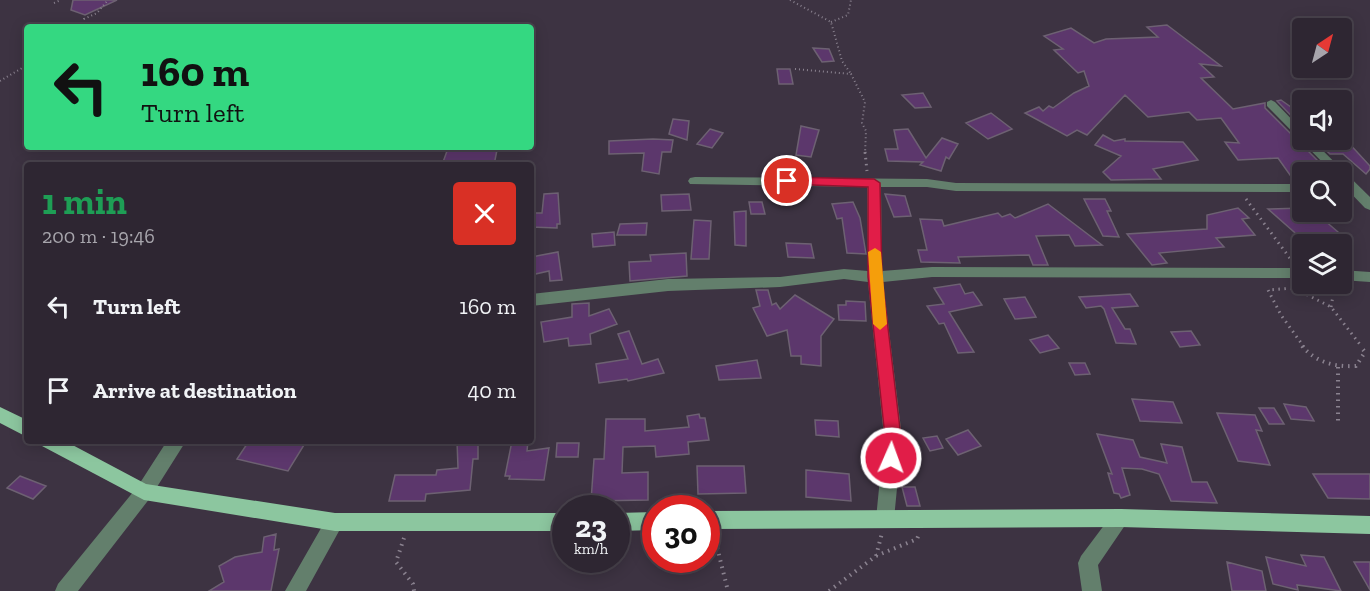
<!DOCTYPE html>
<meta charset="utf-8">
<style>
body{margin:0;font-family:"Zilla Slab",serif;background:#3a323e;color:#f1f3f6;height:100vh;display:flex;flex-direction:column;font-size:22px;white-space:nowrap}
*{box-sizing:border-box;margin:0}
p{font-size:20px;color:#a7a5ac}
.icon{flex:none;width:33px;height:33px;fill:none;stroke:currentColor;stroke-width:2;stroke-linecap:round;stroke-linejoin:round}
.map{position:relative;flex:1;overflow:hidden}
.side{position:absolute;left:24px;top:162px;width:510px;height:282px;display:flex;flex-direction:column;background:#2e2632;border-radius:6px;box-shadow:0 3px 15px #0003,0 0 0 2px #49434d}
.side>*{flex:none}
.guide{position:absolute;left:24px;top:24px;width:510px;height:126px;border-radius:6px;box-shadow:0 3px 15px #0003,0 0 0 2px #49434d;background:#34d881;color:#111;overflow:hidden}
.needle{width:39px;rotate:36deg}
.controls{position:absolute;left:1292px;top:18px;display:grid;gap:12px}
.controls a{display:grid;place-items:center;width:60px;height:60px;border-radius:6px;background:#2e2632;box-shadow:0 3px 15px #0003,0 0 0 2px #49434d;font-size:30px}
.speed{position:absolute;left:552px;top:495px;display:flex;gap:12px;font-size:30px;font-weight:700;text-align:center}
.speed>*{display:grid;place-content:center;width:78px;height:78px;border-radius:50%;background:#2e2632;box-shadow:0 3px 15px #0003,0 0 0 2px #49434d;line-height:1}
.speed small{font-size:15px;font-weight:400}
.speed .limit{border:9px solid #d22;background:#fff;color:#111}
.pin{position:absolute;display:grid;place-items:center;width:51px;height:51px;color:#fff;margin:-26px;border:3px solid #fff;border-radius:50%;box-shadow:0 2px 6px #0007}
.me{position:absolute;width:66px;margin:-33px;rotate:2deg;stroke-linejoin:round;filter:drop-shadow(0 0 4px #0008)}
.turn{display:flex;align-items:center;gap:21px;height:126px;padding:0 18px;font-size:27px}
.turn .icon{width:78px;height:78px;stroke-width:2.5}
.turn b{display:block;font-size:42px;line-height:51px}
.round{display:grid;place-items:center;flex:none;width:63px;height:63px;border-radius:6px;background:#3a323e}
.summary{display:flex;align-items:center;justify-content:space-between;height:102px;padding:0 18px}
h1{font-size:36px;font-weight:800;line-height:45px;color:#1e9e55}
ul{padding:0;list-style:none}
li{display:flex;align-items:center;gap:18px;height:84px;padding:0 18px}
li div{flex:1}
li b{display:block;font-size:22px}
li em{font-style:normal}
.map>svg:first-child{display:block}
</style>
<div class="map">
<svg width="1370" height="591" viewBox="0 0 1370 591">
<rect width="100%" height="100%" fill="#3d3342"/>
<path fill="#5c376c" stroke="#6d6172" stroke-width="1.5" d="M73,0H117L85,15L71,10Z
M1167,25L1221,66L1200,64L1214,77L1201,78L1233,109L1265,103V108L1325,168H1307L1310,172H1302V182H1295L1278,158L1238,160L1225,142L1239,143L1221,118L1197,120L1189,112L1148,117L1125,95L1087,135L1077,130L1067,136L1025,113L1039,107L1043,111L1049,106L1053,108L1074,93L1089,86L1084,71L1078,73L1054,50L1063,49L1044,36L1071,28L1094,43L1106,39L1158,37L1147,27Z
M813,48L829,49L834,61L822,62Z
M777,69H790L793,84H779Z
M923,93L931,107L915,108L902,95Z
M1281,100L1302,115V127L1277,101Z
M991,113L1012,129L988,139L966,123Z
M673,119L689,121L687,140L669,134Z
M801,126L819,130L811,157L796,155Z
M710,129L723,133L712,148L697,144Z
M908,129L926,158L942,138L958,144L949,159L946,157L941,171L920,165L923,162L888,161L885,149H898L894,130Z
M1103,135L1114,141L1125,139V141L1183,142L1198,160L1153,169L1161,179L1111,180L1103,172L1121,156L1095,145Z
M653,139L673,140L671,152H662L659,174L642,171L644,153L609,154V141Z
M1315,140H1346L1370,166V169L1366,174L1343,154H1330Z
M497,150L494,165H442L447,151Z
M558,193L560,224H557V228L531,227V213H542L544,194Z
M689,194L691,210L662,211L661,195Z
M885,194L905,196L911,216L894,217Z
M1084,199H1105L1111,211H1107L1119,237L1103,236Z
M749,202H762L765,214H751Z
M853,202L860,218L866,254L847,253L842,218L837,219L832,204Z
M1048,204L1102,245L1075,246L1069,235L1036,236L1048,265H1033L1029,255L958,257L960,263L921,262L918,250H927L920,219L942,220L944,226L998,213L1002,217L1010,214L1015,218Z
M1238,208L1249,218L1242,219L1255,235L1216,238L1224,247L1159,253L1167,263L1152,265L1127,234L1207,229V215Z
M1302,208V212H1306L1315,222L1324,220L1338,232L1302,239L1268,209Z
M746,211V246L735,245L734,212Z
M694,220L711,221L709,259H691Z
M647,223L646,235H617L620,224Z
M614,232L615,245L593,247L592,234Z
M786,243L811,244L814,258L788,257Z
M558,252L562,280L550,281L549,271L531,275V257Z
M686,253L687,276L630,281L629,262L651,261L650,255Z
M960,284L965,294L973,292L982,305L949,312L974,352L958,353L944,323L939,324L927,306L944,304L934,288Z
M756,290H768L772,305L776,303L780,309L795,295L834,319L821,336V366L801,364V356H791L787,330L767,336L753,308L760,306Z
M1130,294L1138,306L1112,308L1125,329H1130L1136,344L1116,343L1104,309L1101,306L1086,308L1079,297Z
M1025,297L1036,317L1015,319L1004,299Z
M846,301L865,302L866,321L839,320L838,305H846Z
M589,303V316L609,309L617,324L590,334L591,344L569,346L568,338L544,342L541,322L572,317V304Z
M629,331L642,364L658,359L664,373L628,381L627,379L599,383L596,364L628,359L618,334Z
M1191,331L1200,345L1180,347L1171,332Z
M1048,335L1059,348L1040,353L1030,340Z
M757,360L761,378L719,380L716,366Z
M1069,363H1085L1090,374L1075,375Z
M1132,399L1173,402L1182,423L1140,421Z
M1284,404L1306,407L1314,421L1291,419Z
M1259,408H1274L1284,424H1269Z
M1217,413L1255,415L1262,431L1256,430L1270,465L1238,461Z
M699,414L700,418H705L709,440L688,442L689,454L656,457L655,446L623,447L622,473L648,472V500L591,501L594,459H604L606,419H645V431L689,427L687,416Z
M815,420L838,421L839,437L816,435Z
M968,430L981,446L958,455L946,439Z
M1097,434L1133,440L1140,457L1167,463L1161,444L1182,447L1192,482H1207L1217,503L1171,501L1159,474L1142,469L1122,468L1130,495L1121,498L1119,494L1114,493L1108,473L1112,474Z
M937,436L943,448L930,451L923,438Z
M249,441H288L304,445L288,471L237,459Z
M457,441H478V459H473L470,490L426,494L425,501H389L395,475H436L437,470L458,468Z
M512,441H528L527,451L549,448L544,480L509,479L510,476H505Z
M557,443H579L578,457H556Z
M697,466H744L746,493L698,494Z
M806,470L849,474L851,501L806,497Z
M1313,474H1370V499L1328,498Z
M20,476L46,486L33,499L7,488Z
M902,487H915L920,506H907Z
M276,534L274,550L279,549L271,591H209L224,582L219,566L235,557L262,552L264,537Z
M1301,555L1324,557L1341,591L1297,585L1298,590L1273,584L1266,557L1306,566Z
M1227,562L1262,571L1266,591H1232Z
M1354,562H1370V590Z"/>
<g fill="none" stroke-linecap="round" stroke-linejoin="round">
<path stroke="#8a828f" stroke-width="2" stroke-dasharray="1 3" stroke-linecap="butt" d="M790,0L831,22L842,61L851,74
M54,3L61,0
M831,22L848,15L851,0
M85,27L84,19L97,13L108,0
M795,69L851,74L865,102L862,123L866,131L865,154
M0,81L27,65"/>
<path stroke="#8a828f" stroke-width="3" stroke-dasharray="1.5 4.5" stroke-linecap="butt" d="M865,152L867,171
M1246,199L1292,261
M1331,307L1335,285
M1304,347L1281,315L1268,290L1294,288L1331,307L1362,347"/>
<path stroke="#8a828f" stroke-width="4" stroke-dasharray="1.5 5" stroke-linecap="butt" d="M1302,346C1317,363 1335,367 1356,366L1365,352L1360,346
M1338,367V423
M714,535L728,591
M404,538L396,562L413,584L414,591
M876,556L917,539L919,534
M829,591L876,556L882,533"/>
<path fill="#637f6c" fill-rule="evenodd" d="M1271,100L1275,102L1302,130V140H1312L1370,197V210L1365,208L1341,183V172H1332L1267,106V102Z
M695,177L927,179L956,183L1302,184V192L956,191L927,187H881L882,271L932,267L1302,268V278L932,277L883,282L902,437L894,519L892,525L885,528L878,525L876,519L884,437L868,282L844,279L780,287L668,291L531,306V294L668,279L780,277L844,269L868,271L867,187L690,184L688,181L690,178Z
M1341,270L1370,272V282L1341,280Z
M167,441H186L150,498L78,591H55L58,584L138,486Z
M1121,509L1128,512L1130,518L1098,565L1102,591H1082L1078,563L1081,556L1114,512Z
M335,513L342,516L344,522L306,591H285L328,516Z"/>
<path fill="#8cc69f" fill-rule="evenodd" d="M0,407L27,420V437L0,423Z
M39,441H65L146,484L335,513H566V531H335L144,500L42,446Z
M1121,509L1370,516V534L1121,527L706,529V511Z
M656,512V530L616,531V513Z"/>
</g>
<path fill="#e11d48" stroke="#92132f" stroke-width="1.5" d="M787,177L874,179L880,183L882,277L901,437L896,463L891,465L885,463L883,458L885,437L868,277V187L783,184V178Z"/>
<path fill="#f59e0b" d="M875,248L881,252L887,324L880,330L873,324L868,252Z"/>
</svg>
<div class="controls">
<a><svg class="needle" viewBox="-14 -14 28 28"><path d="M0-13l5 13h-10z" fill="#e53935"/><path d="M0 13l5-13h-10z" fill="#a7a5ac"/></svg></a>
<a><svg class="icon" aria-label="sound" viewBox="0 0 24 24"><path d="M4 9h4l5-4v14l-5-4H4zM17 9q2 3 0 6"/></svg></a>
<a><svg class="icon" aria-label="search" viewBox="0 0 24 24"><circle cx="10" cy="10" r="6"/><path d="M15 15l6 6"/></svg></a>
<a><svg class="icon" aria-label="layers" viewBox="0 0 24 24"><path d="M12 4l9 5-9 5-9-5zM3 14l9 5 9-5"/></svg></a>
</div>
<div class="speed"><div>23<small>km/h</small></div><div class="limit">30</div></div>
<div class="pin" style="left:787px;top:181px;background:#d93025"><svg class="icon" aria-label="arrive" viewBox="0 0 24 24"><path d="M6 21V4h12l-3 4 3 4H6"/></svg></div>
<svg class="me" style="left:891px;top:458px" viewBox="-20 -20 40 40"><circle r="17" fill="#e11d48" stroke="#fff" stroke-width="3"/><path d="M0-11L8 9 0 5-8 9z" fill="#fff"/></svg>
<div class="guide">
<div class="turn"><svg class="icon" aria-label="left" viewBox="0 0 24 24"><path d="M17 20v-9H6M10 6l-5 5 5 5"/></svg><div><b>160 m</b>Turn left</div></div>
</div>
<section class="side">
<div class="summary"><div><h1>1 min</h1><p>200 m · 19:46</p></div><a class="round" style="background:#d93025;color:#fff"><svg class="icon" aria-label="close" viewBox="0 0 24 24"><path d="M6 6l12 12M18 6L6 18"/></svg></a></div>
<ul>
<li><svg class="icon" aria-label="left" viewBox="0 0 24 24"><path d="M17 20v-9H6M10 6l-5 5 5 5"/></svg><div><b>Turn left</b></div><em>160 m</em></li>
<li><svg class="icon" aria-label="arrive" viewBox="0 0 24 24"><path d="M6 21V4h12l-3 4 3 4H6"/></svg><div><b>Arrive at destination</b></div><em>40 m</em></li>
</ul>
</section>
</div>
